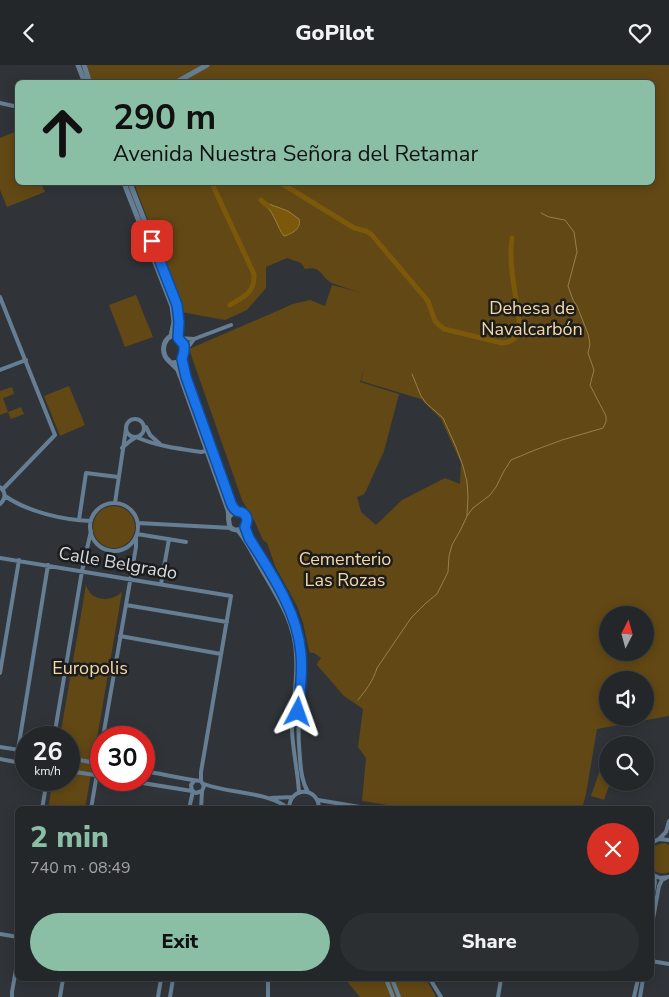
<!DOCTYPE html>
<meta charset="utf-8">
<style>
body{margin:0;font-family:"Nunito Sans",sans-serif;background:#2c2f32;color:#f1f3f6;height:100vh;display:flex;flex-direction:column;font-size:19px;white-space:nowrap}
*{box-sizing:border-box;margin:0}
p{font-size:16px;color:#a3a5a8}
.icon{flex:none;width:28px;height:28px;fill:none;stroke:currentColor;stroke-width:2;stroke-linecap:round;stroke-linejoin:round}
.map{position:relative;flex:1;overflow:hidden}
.details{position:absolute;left:15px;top:741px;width:639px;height:175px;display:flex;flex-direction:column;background:#24272a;border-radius:8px;box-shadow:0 2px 12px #0003,0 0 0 1px #414447}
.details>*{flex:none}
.guide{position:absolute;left:15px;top:15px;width:640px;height:105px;border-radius:8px;box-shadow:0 2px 12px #0003,0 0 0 1px #414447;background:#8abfa5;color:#111;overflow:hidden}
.needle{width:32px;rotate:6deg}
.buttons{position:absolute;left:599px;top:541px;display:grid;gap:10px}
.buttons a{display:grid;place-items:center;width:55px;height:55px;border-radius:50%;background:#24272a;box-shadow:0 2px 12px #0003,0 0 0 1px #414447;font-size:25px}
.speed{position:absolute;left:15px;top:661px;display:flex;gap:10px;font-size:25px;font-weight:700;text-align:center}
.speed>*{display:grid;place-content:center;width:65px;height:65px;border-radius:50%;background:#24272a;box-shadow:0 2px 12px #0003,0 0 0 1px #414447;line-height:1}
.speed small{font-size:12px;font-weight:400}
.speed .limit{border:8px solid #d22;background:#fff;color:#111}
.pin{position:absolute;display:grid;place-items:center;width:42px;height:42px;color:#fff;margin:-21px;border-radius:10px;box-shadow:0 2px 8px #0006}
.me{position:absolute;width:55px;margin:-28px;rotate:4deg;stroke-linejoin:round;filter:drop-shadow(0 0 4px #0008)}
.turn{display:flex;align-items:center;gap:18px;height:105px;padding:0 15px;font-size:22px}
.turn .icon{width:65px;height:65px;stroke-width:2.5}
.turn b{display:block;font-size:35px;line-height:42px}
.round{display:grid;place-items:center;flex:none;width:52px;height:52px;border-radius:26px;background:#2c2f32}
.overview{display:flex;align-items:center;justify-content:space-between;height:85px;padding:0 15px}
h1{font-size:30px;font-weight:800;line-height:38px;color:#8abfa5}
.button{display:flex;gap:10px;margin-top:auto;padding:10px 15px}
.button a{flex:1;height:58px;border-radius:30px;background:#8abfa5;color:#111;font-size:20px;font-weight:800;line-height:58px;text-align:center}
.button a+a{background:#2c2f32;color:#f1f3f6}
header{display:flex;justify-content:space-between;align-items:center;height:65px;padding:0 15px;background:#24272a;font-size:22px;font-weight:800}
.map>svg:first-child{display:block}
</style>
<header><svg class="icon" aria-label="back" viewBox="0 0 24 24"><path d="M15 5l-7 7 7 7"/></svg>GoPilot<svg class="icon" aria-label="heart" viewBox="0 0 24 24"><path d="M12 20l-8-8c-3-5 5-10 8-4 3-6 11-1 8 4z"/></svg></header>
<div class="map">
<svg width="669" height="932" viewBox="0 0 669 932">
<rect width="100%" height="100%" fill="#303438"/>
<path fill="#624814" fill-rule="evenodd" d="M86,0H669V651L597,664L586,729L582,744H413L362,736L366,693L358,682L363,644L344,631L317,600L318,597L321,593L314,588H311L309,586L303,558L297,541L275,501L267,478L263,475L255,457L242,435L189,284L293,239L310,235L325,241L332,220L363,228C353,225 342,222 332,218C321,213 322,200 305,204L301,198L287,193L266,202V223L247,245L225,255L181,247V243L134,118H652V18H93ZM365,301L361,316L421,334L441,354L461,398L460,419L445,413L402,435L376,460L361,447L357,432L363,430L366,426L384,386L399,329L360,317ZM608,550H645V588H608ZM608,615H645V652H608Z
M17,66L18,118H41L45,127L7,142L0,125V73Z
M136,230L153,272L125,282L109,240Z
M69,321L85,360L60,371L44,331Z
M12,322L14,329L3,333L8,347L21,342L24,349L11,354L8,347L0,350V326Z
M93 462a21 21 0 1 1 42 0a21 21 0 1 1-42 0Z
M86,520C87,522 89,527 90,528C99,537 114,535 122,527L85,744H48L53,715H69V672H60Z
M600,705L607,707L608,718H610L604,735L591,731Z
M665,778L669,780V807C662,810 656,808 651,803V784C655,780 659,779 665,778Z
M345,914H426L436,932H360Z"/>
<path fill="#7b580a" stroke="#97804a" d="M269,139L288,146L299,154C302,163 292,169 284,171C277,162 275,150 267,142Z"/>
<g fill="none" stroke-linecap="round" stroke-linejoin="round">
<path stroke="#97804a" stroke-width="1" d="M467,451L473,443L490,430L496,422L504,406L511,395L535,385L562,375L603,363L606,357V351L590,320L594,305L588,288L590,279L588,269L577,241L573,235L568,221L577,187L574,167L565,155L549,152L541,148
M358,635C366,625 373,616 377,603L411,553L426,538L437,529L448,507L449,491L452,480L461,464L467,451L468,432L467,417L463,401L456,382L443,353L426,338L421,331L412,309"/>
<path stroke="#7b580a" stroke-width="5" d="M213,118L214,123L254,209C255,228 245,231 230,240
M281,118L354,163L366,166L371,169L428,236L435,256L439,260L444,264L502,278C509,278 517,274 519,266C521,256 517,245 516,235C513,214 509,194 512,173
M261,135L268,141"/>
<path stroke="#657e93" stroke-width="4" d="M0,38L18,42
M0,232L55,370L3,424
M179,273L194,274L231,260
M185,286L194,274
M0,305L26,295
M126 363a9 9 0 1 1 18 0a9 9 0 1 1-18 0Z
M146,362L150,370L160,379
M136,372C156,381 180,384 201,387L206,386
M122,383L130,376L136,372
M0,422C6,427 6,434 0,439
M5,431C28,447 63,455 91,456
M115,438L126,364
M90 462a24 24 0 1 1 48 0a24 24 0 1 1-48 0Z
M79,455L86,408L118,412
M138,458L232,463
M245,462L249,473C270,508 297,545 301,587C303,602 300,617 299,633C298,653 298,673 300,694C301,706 302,717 308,727
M238,466C247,477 253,490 260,502C276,530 295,557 296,590C298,615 292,641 292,666C293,687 298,707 299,728
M137,469L186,477
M0,493L231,531L201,707V716
M161,519L169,474
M126,540L227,557
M120,571L221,589
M0,608L19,495
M54,672L82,506L91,466
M103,672L136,482V471
M0,682L26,686
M18,685L48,500
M69,693L101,699
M0,694L26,699
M69,706L101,711
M144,706C163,709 182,714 201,716L204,721L202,726L201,744
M124,715L192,726
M194,716L191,720L192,726L196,728L202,726
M204,719C230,729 268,726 289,744
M271,733L293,732
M318,735L372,744
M42,744L47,715
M91,744L101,685
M189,744L193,726
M289,744C289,721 319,721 319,744
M659,774L666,767L669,756
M651,778L659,774L669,775
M651,809L660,813L669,812
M651,839L655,817L654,811
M651,865L659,821L662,815L666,813
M0,869L18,872
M651,896L669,899
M268,914V932
M386,914L393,932
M392,914L399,932
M430,914L441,932
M12,932V927L18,893
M60,932L63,914
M158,932L161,914
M170,932L173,914
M498,932L501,914
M634,932L638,914
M640,932L643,914"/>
<path stroke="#657e93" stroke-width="5" d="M78,0L85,18
M84,0L90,18
M175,18L207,0
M124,118L172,241L174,257L171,271
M130,118L177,240L179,273
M171,271C162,276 161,289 169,296C172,299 175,301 178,305C179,308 180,311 181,313L228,445C229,449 228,453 229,457C229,468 241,466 247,460V452C242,445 234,445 229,452
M182,294L186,312L230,435L232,440L238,447
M172,298L180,297C187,288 185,279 177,272"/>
</g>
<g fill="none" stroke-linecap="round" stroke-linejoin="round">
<g stroke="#114b97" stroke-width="12">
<path id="route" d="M152,176L177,240L179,257L178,273L184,280V286L182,294L186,312L230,435C231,439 234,444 237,446C238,447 240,447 241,447C248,450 248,456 245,462L249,473C271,508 298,547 301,589C303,608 300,628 298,647"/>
</g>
<use href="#route" stroke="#1a73e8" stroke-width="9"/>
</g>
<g text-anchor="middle" stroke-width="5" stroke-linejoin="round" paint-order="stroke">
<g font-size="18" fill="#f7d8a3" stroke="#1a1c1d">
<text x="532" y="249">Dehesa de<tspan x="532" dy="21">Navalcarbón</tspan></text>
<text x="345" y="500">Cementerio<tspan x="345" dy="21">Las Rozas</tspan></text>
<text x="90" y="609">Europolis</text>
</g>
<g font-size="18" fill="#d9dcde" stroke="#1a1c1d">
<text transform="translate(118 498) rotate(10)" y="6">Calle Belgrado</text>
</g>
</g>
</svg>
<div class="buttons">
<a><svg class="needle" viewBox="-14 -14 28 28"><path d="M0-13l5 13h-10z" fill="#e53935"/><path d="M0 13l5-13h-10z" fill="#a3a5a8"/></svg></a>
<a><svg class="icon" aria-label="sound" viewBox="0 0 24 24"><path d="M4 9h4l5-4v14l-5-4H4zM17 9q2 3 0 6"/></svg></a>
<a><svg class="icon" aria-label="search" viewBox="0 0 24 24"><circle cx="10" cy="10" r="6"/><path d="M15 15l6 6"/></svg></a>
</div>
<div class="speed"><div>26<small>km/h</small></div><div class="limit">30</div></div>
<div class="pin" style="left:152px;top:176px;background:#d93025"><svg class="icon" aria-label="arrive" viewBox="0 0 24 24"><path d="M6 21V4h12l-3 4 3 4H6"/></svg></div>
<svg class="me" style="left:298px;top:647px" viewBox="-20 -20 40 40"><path d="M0-17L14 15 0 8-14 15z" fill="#1a73e8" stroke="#fff" stroke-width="4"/></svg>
<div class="guide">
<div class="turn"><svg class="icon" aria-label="ahead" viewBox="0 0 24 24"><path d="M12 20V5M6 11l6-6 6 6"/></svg><div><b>290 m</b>Avenida Nuestra Señora del Retamar</div></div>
</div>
<section class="details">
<div class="overview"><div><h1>2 min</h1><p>740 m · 08:49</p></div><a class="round" style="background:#d93025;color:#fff"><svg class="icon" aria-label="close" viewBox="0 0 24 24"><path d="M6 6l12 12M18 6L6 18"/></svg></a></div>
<div class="button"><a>Exit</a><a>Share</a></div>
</section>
</div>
